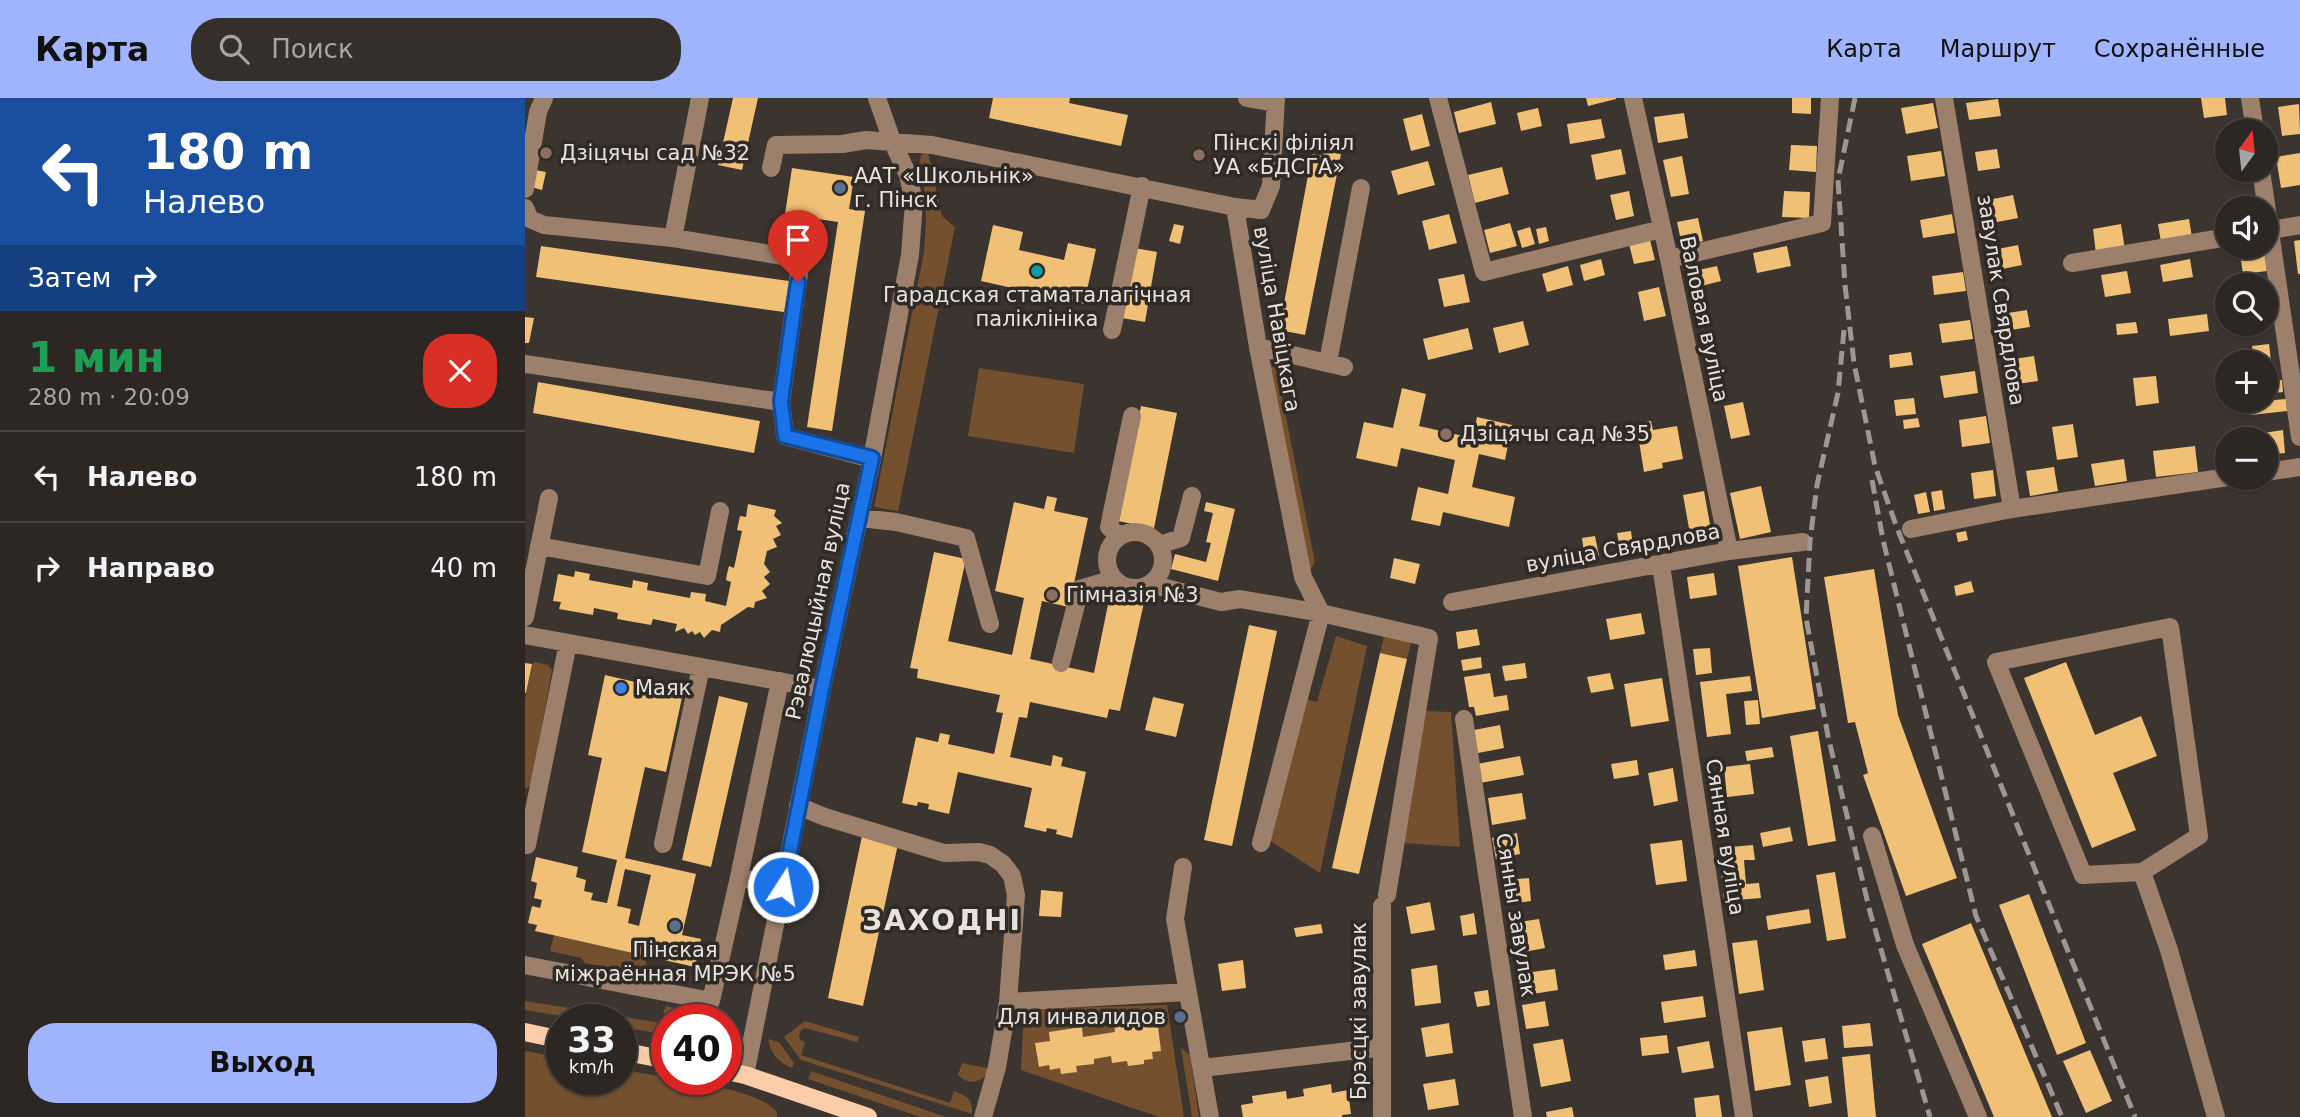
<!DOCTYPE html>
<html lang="ru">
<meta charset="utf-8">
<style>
body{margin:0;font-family:"DejaVu Sans",sans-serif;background:#342f2b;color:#f1f3f6;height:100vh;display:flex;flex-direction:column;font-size:26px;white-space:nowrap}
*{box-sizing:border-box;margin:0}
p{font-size:23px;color:#a6a5a6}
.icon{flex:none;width:38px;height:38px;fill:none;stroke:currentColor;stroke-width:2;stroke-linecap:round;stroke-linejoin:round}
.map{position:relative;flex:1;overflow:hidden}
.side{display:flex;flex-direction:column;background:#2c2723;width:525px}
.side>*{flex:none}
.top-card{background:#1a4fa0;color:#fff;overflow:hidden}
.needle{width:46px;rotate:15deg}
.fabs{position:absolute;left:1690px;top:21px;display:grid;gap:14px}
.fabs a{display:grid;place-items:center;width:63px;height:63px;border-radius:50%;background:#2c2723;box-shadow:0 2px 5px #0004,0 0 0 2px #484441;font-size:35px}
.speed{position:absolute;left:21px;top:906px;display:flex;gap:14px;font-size:35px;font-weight:700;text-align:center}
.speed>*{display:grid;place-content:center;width:91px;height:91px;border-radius:50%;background:#2c2723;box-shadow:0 2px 5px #0004,0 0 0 2px #484441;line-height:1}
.speed small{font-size:18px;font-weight:400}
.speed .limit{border:10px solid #d22;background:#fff;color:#111}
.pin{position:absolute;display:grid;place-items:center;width:60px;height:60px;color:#fff;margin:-72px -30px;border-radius:50% 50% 50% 0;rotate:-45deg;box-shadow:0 0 7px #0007}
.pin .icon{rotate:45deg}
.me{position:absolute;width:77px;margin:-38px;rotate:11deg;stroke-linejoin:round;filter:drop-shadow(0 0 5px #0008)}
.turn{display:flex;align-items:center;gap:24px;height:147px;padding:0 28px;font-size:32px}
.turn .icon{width:91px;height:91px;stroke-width:2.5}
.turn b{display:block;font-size:49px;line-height:60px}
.then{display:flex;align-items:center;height:66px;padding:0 28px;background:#0003;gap:14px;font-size:26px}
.round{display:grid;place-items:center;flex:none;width:74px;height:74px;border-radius:28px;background:#342f2b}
.summary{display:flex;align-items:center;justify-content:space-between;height:119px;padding:0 28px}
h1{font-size:42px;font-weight:800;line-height:52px;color:#1e9e55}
.button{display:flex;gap:14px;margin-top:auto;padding:14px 28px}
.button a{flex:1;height:80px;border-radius:28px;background:#a0b3fd;color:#111;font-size:28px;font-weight:800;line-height:80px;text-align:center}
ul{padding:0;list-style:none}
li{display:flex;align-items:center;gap:21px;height:91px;padding:0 28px;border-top:2px solid #484441}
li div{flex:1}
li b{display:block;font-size:26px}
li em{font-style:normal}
header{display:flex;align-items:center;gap:42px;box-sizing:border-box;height:98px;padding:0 35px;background:#a0b3fd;color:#111}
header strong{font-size:33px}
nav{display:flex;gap:38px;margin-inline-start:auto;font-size:24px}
.search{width:490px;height:63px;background:#342f2b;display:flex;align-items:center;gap:18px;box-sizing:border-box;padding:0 24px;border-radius:28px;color:#a6a5a6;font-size:26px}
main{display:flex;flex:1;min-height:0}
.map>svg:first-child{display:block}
</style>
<header>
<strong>Карта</strong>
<div class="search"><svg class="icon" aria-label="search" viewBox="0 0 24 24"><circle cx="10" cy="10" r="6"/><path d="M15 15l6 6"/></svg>Поиск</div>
<nav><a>Карта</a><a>Маршрут</a><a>Сохранённые</a></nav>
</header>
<main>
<section class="side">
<div class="top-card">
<div class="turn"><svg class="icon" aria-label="left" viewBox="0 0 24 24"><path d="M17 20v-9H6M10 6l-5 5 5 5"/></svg><div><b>180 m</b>Налево</div></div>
<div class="then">Затем<svg class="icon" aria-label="right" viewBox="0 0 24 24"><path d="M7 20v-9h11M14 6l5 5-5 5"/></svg></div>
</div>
<div class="summary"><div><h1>1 мин</h1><p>280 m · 20:09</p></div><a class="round" style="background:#d93025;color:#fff"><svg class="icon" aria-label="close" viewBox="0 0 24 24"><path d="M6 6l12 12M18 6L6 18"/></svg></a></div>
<ul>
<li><svg class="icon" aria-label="left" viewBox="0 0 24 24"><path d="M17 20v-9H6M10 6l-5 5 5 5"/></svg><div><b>Налево</b></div><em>180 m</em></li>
<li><svg class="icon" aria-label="right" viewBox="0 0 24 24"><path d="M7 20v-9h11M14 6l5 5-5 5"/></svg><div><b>Направо</b></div><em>40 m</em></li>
</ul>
<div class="button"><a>Выход</a></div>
</section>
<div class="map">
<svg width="1775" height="1019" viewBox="0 0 1775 1019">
<rect width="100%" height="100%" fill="#3b342f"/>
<path fill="#74502f" d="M403,54L417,118L430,129L373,413L349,409L399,154L401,123L400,95L394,67L396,57Z
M750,264L790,464L786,471L782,473L744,270L746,265Z
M454,270L559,286L549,355L443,338Z
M860,534L887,540L882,561L855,555Z
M811,538L842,548L795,775L744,742L780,601L792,604Z
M10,564L23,567L27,572L7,682L5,688L0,691V602L7,566Z
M899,613L926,614L935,749L878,745Z
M29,837L122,858L119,877L60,865L56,860L25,853Z
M0,903L142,926V937L96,929V922H59L0,912Z
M642,907L659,1019H634L496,972L499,911Z
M141,908L197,921L178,922L138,915Z
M280,923L334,939L332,944L280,930L276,932L274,937L275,942L280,944L276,957L425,1005L429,993C443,998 448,1002 447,1016L276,962L259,939Z
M243,941L254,944L269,965L267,970C253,964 246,956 243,941Z
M656,950L665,957L674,1019H667Z
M0,953L37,960V982H96V971L142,980V982C167,982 237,994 252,1014V1019H0Z
M437,965L462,970L464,973C455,985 445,988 433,977Z
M286,973L421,1019H395L283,981Z"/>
<path fill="#f0c077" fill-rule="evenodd" d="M208,0H233L217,72L193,67Z
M468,0H545L544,5L603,17L596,48L464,20Z
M1061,0H1091V1L1063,8Z
M1267,0H1286V16L1267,15Z
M1676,0H1700L1702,17L1679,20Z
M1473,1L1476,18L1444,22L1441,5Z
M966,4L971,26L934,35L929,14Z
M1408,5L1413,30L1381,36L1376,10Z
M1774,6L1775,36L1757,38L1753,9Z
M1013,10L1017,28L996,33L992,15Z
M1159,15L1163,40L1133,45L1129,19Z
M897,16L905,48L886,53L878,21Z
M1076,21L1080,40L1045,46L1042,26Z
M1703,45V74L1697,75L1693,46Z
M1266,47L1292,48L1291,74L1264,72Z
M1096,51L1101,76L1071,82L1066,57Z
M1472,51L1475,70L1453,73L1450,54Z
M799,53L816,56L780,237L754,232L787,56L798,58Z
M1416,53L1420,78L1386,83L1382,58Z
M1775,55V87L1756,90L1751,59Z
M1157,58L1164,96L1146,99L1138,62Z
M903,63L910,87L873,97L866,73Z
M977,69L984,96L950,105L943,77Z
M267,70L329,79L324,111L340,113L307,333L282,329L313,124L260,116Z
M10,72L21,74L17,92L6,89Z
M1104,93L1109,118L1091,122L1085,97Z
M1259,93L1285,94L1284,120L1257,119Z
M1488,97L1493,120L1462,126L1458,103Z
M1730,103L1731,110H1707L1706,107Z
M924,116L932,145L904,152L897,123Z
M1427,116L1430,135L1398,140L1395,122Z
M1173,120L1178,143L1157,148L1152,124Z
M1664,121L1667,139L1636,144L1633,126Z
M985,125L992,148L965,155L959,132Z
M649,126L659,128L655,146L644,143Z
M1596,126L1600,152L1571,156L1568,131Z
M468,127L498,134L494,152L539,162L543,145L571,151L559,206L456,183Z
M1005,129L1010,146L997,150L992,133Z
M1021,129L1024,143L1014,146L1011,131Z
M1125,142L1130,162L1109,166L1104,146Z
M1775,142V176H1773L1769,143Z
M1493,147L1497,167L1468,173L1463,153Z
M16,148L264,183L259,214L11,179Z
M1262,148L1266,168L1232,175L1228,155Z
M610,150L632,154L620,224L597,220Z
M1739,151L1742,173L1718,176L1715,155Z
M1076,161L1080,177L1059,183L1055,167Z
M1665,161L1668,179L1638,184L1635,167Z
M1043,168L1048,187L1022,194L1017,176Z
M1192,168L1196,183L1168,190L1164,174Z
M1602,173L1606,195L1580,199L1576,177Z
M1438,174L1441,193L1409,197L1407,178Z
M939,176L945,204L919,209L913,181Z
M1134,189L1141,218L1119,223L1113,194Z
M630,191L642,193L641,201L628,200Z
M1703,204V215L1696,216L1694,206Z
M1502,212L1505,229L1479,233L1476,216Z
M1682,216L1684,233L1645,238L1643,221Z
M0,219L9,220L4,245H0Z
M1445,222L1448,241L1417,245L1414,226Z
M998,223L1004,247L974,255L968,230Z
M1611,224L1613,235L1592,237L1591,226Z
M943,230L948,251L903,262L898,241Z
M1744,246L1747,271L1741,272V264H1729L1727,248Z
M1386,254L1388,267L1365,270L1364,257Z
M1509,258L1513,283L1486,287L1482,262Z
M1450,273L1453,295L1419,300L1415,278Z
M1631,278L1634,305L1611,308L1608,280Z
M1757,282L1758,294L1741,296V283Z
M13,284L235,323L229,355L8,315Z
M877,290L901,296L894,328L947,340L952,319L987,327L980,362L954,356L947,389L990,399L984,429L918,414L915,428L886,422L893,389L923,396L930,362L876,350L872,369L831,360L839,324L868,330Z
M1389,300L1391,316L1371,318L1369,302Z
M1761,301L1762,313L1726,317L1725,304Z
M1218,304L1225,337L1206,341L1199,308Z
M616,308L652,315L629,430L593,423Z
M1461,318L1465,345L1437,349L1434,322Z
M1393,320L1395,329L1379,331L1378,322Z
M1126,323L1128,332L1152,328L1158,361L1137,365L1138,370L1119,374L1111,325Z
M1548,326L1553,359L1532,362L1527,329Z
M1758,332L1760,355L1741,357V341H1739L1738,335Z
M1670,348L1673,374L1631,379L1628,353Z
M1599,361L1602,383L1570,388L1566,366Z
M1529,369L1533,393L1505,398L1501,373Z
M1468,372L1471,398L1449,401L1446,375Z
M1236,388L1246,434L1215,441L1205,395Z
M1417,392L1420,411L1409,413L1406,394Z
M1179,393L1188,443L1167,447L1158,397Z
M1401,394L1405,414L1393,416L1389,397Z
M522,398L532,400L529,413L563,420L544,509L517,503L505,561L569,575L586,492L620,500L595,613L584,611L582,620L505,604L502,620L494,619L485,659L526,668L528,657L538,660L536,668L561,674L547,740L531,736L532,732L522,730L521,734L499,729L507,690L433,674L424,716L403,711L404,706L393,704L392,708L377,705L391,639L413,644L415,635L425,637L423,646L469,656L478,615L471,614L475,597L392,580L393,571L385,570L409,454L441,461L423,543L487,557L499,500L470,493L489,404L519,411Z
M681,404L710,411L693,483L646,471L650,456L681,464L686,445L681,444L688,415L679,413Z
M223,406L251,412L249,418L257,425L251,428L256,437L248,441L252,449L242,453L239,466L245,474L239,479L245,486L237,493L242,500L230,504L229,510L223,509L196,527L195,534L187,532L179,540L175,534L170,537L167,533L163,536L159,530L150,534L152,526L128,521L126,527L92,521L93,515L69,510L68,517L34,511L36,504L28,503L33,476L49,479L50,473L65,476L64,482L107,490L108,482L123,485L122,492L165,500L166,494L181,496L180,503L201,508L206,484L201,482L202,476L204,468L209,470L217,433L212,432L215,418L221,419Z
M1106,433L1109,454L1096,457L1092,435Z
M1441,433L1443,442L1433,444L1431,435Z
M1070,438L1074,458L1060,461L1057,440Z
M1267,459L1291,611L1237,620L1213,468Z
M869,460L895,466L890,486L865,480Z
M1349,471L1373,617L1432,780L1381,798L1338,677L1343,675L1330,624L1323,625L1299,479Z
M1189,475L1192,497L1165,501L1162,479Z
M1446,483L1449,494L1431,498L1429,488Z
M1116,515L1120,536L1085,542L1081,521Z
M724,527L752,533L707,748L679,742Z
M952,531L955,547L933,551L931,534Z
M1185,550L1187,575L1171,577L1168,551Z
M855,555L882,561L834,776L807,770Z
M956,559L957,570L938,573L936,562Z
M1541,564L1570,637L1616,618L1632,658L1588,675L1611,732L1567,750L1499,580Z
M0,565L7,566L1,595H0Z
M1000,565L1002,580L980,583L977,568Z
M965,575L969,599L982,597L984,612L951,618L949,609H944L939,579Z
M1085,575L1089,591L1066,595L1062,579Z
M80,577L158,595L141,674L120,669L100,760L171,776L157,837L176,841L170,869L10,833L12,827L3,825L7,808L15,810L17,802L9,800L12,785L6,783L11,759L53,769L51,779L61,782L59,793L68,795L66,802L82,805L92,762L57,754L77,660L63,657ZM100,771L126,777L114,828L103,825L106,811L92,808Z
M1225,578L1227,593L1201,596L1206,636L1182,639L1175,584Z
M1137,580L1144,623L1106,629L1099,586Z
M194,598L223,605L186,769L157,762Z
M628,599L659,606L651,639L620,632Z
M1233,602L1235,626L1221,627L1219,603Z
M975,627L979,650L953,655L949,632Z
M1293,633L1311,743L1283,748L1265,638Z
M1247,649L1249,659L1222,663L1220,653Z
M995,658L999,677L955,685L952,666Z
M1112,662L1114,677L1089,681L1086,666Z
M1225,666L1229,696L1202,699L1199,669Z
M1148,670L1153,703L1129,708L1123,675Z
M997,695L1001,721L967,727L963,700Z
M1265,729L1268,743L1238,749L1235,735Z
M992,735L995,756L971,761L967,740Z
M337,738L373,746L338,908L303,900Z
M1157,742L1162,783L1131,787L1125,746Z
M1228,747L1230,762H1219L1221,786L1234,785L1236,800L1199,803L1194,750Z
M1310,774L1321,840L1302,843L1291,777Z
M1004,780L1006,803L983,806L980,782Z
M516,792L538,794L536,819L514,818Z
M1504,796L1561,945L1532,957L1474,807Z
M905,804L910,832L886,836L881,809Z
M1284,811L1286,825L1243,832L1241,818Z
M949,815L952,836L938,838L935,818Z
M1014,821L1020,850L994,855L988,825Z
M1446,825L1527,1019H1469L1397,846Z
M796,826L798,835L771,839L769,830Z
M1232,842L1239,892L1214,896L1207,845Z
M1170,852L1172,868L1140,872L1138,857Z
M718,862L721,890L697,893L693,866Z
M912,867L916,905L890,908L886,871Z
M1030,871L1033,892L1001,897L998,875Z
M963,892L965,907L952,909L949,894Z
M1178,898L1181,919L1139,925L1136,904Z
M1020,903L1024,928L1001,931L997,907Z
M623,922L624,930L633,929L636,953L627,954L628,961L619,962V966L603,968L602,963L587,965L586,958L569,961V966L551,968L552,974L536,976L535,970L525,972L524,967L514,969L510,945L525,943L524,934L557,929L558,939L590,934L589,926Z
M924,925L928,955L901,959L896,930Z
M1345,925L1348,948L1319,950L1317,928Z
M1257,929L1266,987L1230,993L1222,934Z
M1142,937L1144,955L1117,958L1115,940Z
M1300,940L1303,961L1280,964L1277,943Z
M1038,941L1046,983L1016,989L1008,946Z
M1184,943L1189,970L1157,975L1152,949Z
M1565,952L1587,1003L1561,1015L1538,963Z
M1345,956L1351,1019H1323L1317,959Z
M1303,978L1307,1005L1284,1009L1280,982Z
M930,981L934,1007L903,1012L898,986Z
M806,986L807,995L823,992L826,1016L817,1017V1019H718L716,1007L728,1005L727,998L761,993L762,1001L779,998L778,991Z
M1194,997L1197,1019H1171L1169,1000Z
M1047,1009L1049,1019H1022L1021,1014Z"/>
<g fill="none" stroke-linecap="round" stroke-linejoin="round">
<path stroke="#9d806b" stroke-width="18" d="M722,0L750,5
M913,0L959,174L1137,131
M1108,0L1144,161L1204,453
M1419,0L1487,411
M1725,0L1730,33
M246,70L251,47L317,46L341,42L407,47L710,109L733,249L778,479L796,515
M1736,72L1775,339
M0,91L13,14L19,0
M710,109L736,112L746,88L751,0
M0,110L5,121L19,127L148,140L276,161L256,304
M1741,133L1775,127
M148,140L175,0
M1144,161L1297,125L1305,0
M1547,165L1703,139
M587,232L617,88
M733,249L819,269
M803,264L836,90
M0,266L256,304L260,338L347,361
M1741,374L1775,369
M335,420L371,424L441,440L465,526
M1386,431L1487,411L1703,379
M582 462a28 28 0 1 1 56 0a28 28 0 1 1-56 0Z
M594,438L584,429L607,318
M634,447L656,440L667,398
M14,448L182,478L195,413
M1136,467L1219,1019
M625,486L696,504L715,501L796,515L904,540L862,797
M927,504L1204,453L1278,444
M0,519L24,400
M1645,529L1674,738L1617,774L1558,777L1471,564Z
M0,537L297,591
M536,565L555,491L589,481
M939,621L998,1019
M273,708L300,719L419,755L454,754L465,757L478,766L487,778L491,797L483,904L472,969L458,1019
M1347,738L1380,847L1453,1019
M736,745L796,515
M138,746L176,569
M2,747L43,545
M658,769L650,821L685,1019
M1617,774L1644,852L1691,1019
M214,779L255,583
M857,808V1019
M0,867L186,903L214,779L258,789
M483,904L663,894
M677,970L851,950
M220,977L297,591L347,361L385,157L389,104L383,77L367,43L352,0"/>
<path stroke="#fdcca9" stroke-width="18" d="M0,934L37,942
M96,953L142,962
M201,973L220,977L343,1019"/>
<path stroke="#9d9794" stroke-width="5" stroke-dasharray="14 7" stroke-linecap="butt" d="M1330,0L1313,82L1320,187L1329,265L1350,368L1372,430L1610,1019
M1319,232L1313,295L1292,387L1285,443L1281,520L1303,638L1345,814L1405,1019
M1347,382L1358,442L1451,818L1537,1019"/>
</g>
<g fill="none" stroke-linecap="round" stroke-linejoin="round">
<g stroke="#114b97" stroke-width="18">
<path id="route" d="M258,789L297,591L347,360L260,338L256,303L273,184"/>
</g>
<use href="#route" stroke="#1a73e8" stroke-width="12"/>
</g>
<g fill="#8d6e63" stroke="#302a25" stroke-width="2.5">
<circle cx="21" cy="55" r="7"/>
<circle cx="674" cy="57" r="7"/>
<circle cx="921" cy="336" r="7"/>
<circle cx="527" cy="497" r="7"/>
</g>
<g fill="#5c6f8a" stroke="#302a25" stroke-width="2.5">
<circle cx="315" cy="90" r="7"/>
<circle cx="150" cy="828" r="7"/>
<circle cx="655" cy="919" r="7"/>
</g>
<circle fill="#0f9aa8" stroke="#302a25" stroke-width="2.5" cx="512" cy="173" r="7"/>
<circle fill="#3f7fe0" stroke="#302a25" stroke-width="2.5" cx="96" cy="590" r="7"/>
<g text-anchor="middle" stroke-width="7" stroke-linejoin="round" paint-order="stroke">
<g font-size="21" fill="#e6e2df" stroke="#302a25" text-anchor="start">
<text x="688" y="52">Пінскі філіял<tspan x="688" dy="24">УА «БДСГА»</tspan></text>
<text x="35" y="62">Дзіцячы сад №32</text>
<text x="329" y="85">ААТ «Школьнік»<tspan x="329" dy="24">г. Пінск</tspan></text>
<text x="512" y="204" text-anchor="middle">Гарадская стаматалагічная<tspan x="512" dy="24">паліклініка</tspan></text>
<text x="935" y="343">Дзіцячы сад №35</text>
<text x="541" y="504">Гімназія №3</text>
<text x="110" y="597">Маяк</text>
<text x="150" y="859" text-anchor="middle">Пінская<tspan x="150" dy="24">міжраённая МРЭК №5</tspan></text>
<text x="641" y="926" text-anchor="end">Для инвалидов</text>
</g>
<g font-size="21" fill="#e6e2df" stroke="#302a25">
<text transform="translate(1476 202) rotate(81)" y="7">завулак Свярдлова</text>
<text transform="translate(752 221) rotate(80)" y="7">вуліца Навіцкага</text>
<text transform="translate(1179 221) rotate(78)" y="7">Валовая вуліца</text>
<text transform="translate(1098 450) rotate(-10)" y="7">вуліца Свярдлова</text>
<text transform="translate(293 503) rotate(-78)" y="7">Рэвалюцыйная вуліца</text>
<text transform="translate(1200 739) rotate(81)" y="7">Сянная вуліца</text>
<text transform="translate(991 817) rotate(81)" y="7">Сянны завулак</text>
<text transform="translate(834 913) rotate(-90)" y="7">Брэсцкі завулак</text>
</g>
<g font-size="28" font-weight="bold" letter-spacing="2" fill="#e6e2df" stroke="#302a25">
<text x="417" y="832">ЗАХОДНІ</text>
</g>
</g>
</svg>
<div class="fabs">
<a><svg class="needle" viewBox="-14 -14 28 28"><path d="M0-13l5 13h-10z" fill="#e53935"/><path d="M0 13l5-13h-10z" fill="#a6a5a6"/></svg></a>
<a><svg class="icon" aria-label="sound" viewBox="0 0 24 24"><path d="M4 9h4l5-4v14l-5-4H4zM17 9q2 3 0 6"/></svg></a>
<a><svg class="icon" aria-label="search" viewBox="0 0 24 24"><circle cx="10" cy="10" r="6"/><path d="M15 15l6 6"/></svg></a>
<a>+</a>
<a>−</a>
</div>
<div class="speed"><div>33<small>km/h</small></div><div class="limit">40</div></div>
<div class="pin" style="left:273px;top:184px;background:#d93025"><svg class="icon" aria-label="arrive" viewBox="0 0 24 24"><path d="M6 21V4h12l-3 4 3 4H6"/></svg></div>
<svg class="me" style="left:258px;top:789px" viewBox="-20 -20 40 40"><circle r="17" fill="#1a73e8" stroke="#fff" stroke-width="3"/><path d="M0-11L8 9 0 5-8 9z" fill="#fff"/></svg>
</div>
</main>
